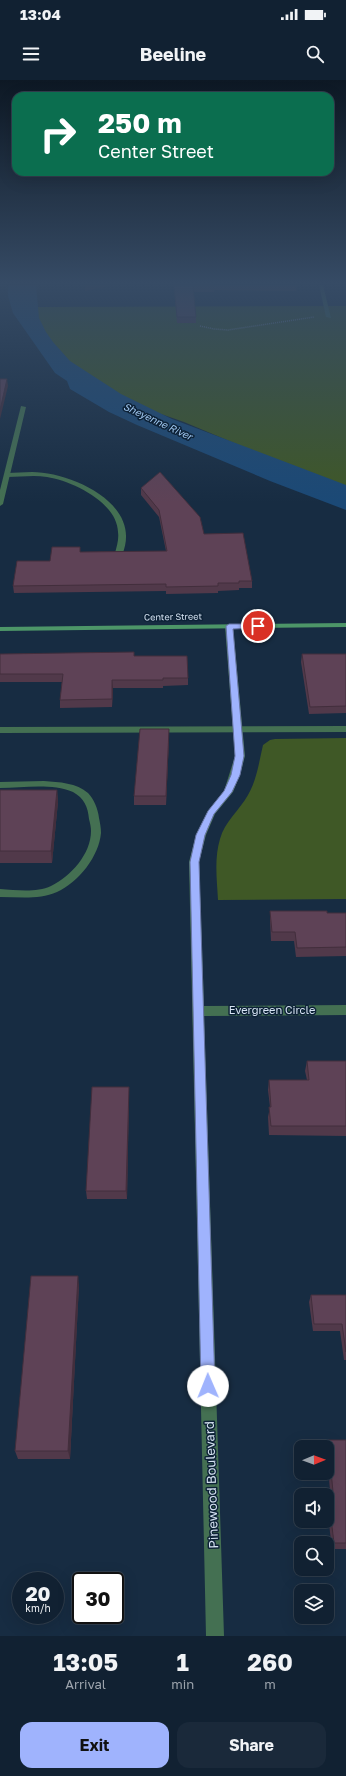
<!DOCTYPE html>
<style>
body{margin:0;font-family:"Golos Text",sans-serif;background:#1a293a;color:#f1f3f6;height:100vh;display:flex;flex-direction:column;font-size:15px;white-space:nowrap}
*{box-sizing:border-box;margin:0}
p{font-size:13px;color:#9ca3ac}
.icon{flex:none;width:22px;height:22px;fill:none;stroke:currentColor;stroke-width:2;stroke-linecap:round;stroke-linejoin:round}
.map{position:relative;height:1556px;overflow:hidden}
.side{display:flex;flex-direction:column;background:#112132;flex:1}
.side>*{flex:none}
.guide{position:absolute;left:12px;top:12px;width:322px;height:84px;border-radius:12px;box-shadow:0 4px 16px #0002,0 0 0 1px #303e4d;background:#0b6e4f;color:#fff;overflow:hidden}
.needle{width:26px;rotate:89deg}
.tools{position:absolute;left:294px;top:1360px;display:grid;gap:8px}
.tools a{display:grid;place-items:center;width:40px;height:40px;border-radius:8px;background:#112132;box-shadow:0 4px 16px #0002,0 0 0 1px #303e4d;font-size:20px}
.speed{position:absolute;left:12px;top:1492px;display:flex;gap:8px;font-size:20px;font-weight:700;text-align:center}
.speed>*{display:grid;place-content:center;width:52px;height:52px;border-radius:50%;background:#112132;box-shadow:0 4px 16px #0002,0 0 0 1px #303e4d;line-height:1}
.speed small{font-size:10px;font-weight:400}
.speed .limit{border:2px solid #111;border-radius:6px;background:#fff;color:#111}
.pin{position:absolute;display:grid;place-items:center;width:34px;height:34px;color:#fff;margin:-17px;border:2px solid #fff;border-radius:50%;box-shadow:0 1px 4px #0007}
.me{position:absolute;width:44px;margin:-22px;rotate:359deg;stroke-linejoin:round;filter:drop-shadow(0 0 3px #0008)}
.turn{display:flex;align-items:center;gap:14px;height:84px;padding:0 20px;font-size:18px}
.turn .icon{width:52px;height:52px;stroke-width:2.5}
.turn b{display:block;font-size:28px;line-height:34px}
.eta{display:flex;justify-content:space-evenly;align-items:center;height:68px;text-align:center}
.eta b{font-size:24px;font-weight:700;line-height:28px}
.action{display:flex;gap:8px;margin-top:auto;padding:8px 20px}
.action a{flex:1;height:46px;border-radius:12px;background:#9fb3fd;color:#111;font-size:16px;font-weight:700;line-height:46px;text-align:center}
.action a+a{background:#1a293a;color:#f1f3f6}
.status{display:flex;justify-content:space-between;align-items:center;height:28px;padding:0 20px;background:#112132;direction:ltr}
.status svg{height:11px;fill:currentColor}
header{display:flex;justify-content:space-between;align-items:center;height:52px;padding:0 20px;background:#112132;font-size:18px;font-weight:700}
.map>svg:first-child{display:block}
</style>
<div class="status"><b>13:04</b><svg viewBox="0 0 49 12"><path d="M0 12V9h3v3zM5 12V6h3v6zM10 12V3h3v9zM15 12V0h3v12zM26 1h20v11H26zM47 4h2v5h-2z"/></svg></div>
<header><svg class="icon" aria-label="menu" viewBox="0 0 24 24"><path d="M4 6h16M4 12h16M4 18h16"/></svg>Beeline<svg class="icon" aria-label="search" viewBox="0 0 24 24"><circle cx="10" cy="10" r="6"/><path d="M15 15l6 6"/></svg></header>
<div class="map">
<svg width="346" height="1556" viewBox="0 0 346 1556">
<rect width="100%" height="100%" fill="#172c42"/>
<path fill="#3f5826" d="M346,226V410L184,342L141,327L63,282L38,242L37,227Z
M346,658V819L218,820C217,800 214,779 220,759C225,741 239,731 248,715C257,699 259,682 263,665L270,660L275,659Z"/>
<path fill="#1b4976" d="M8,205H36L39,238L46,252L53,262L70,281L121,314L172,339L346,405V430L270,401L137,345L109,332L70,309L67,301L55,293L13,233L8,216Z"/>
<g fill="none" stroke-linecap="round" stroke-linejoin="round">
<path stroke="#78899b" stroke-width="1.5" stroke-dasharray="1 1" stroke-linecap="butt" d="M200,246L214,249L228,250L314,237"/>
<path fill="#447052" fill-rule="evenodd" d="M32,392C71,392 144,424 122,475L115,473C117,466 119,459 118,452C117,422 72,401 47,397C34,395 20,397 7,397L4,395L7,393Z
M346,646V652L0,653V647Z
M44,701C59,702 77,703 88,713C94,719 98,729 99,738C100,743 101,748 101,753C99,776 79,802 57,812C39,820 19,817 0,817V809C16,810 36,813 51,806C71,796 91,774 91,751C91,747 90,743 89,739C88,727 84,718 73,712C51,703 23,708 0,708V702Z"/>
<path fill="#447052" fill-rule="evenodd" d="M319,205H323L331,238L326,237Z
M21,326L26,327L3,424L0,426V410Z
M226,545H229L233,547L245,676L240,695L233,712L215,734L206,755L199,782L204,926L346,925V935L204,936L224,1556H206L189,782L196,755L208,731L224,711L235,676L225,547Z"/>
<path fill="#4d9668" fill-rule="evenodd" d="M346,543V547L0,551V547Z"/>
</g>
<path fill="#51394a" d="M174,205H297L296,211L214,210V212H193L196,237V243H177Z
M141,408L204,454L252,501V508H239V510L218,511V513L166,514V511L14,513L13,506L50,481L80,472L166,471L159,437L141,415Z
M0,574L134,576L188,598V605L163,606V608H113L112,627L60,628V620L62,602H0Z
M302,574H346V633L309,634L301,582Z
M169,658L166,725H134V716Z
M0,710H57L58,722L52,783H0Z
M270,831L327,833H346V876L296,877L294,861H271L270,840Z
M307,981H346V1056L269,1055L268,1037L270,1027L268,1010L269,1000H307L305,991Z
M129,1007V1016L127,1119H87L86,1111Z
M79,1205L70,1379H18L15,1371Z
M311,1215H346V1280H344L340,1251H313L309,1222Z
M328,1360H346V1469H332L327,1427L329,1422H331L327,1376V1367H326Z"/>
<path fill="#422e3c" d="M85,205H113L85,211Z
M7,299L8,306L0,339V330Z
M112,600L113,608L112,627Z
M169,649V658L166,725V716Z
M57,710L58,722L52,783L51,771Z
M129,1007V1016L127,1119L126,1111Z
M78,1196L79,1205L70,1379L68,1371Z"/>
<path fill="#5e4256" stroke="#422e3c" d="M174,205H214V206H193L196,237H177Z
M0,299H7L0,330Z
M160,392L200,437L204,454L243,453L252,501H239V503H218V506L166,507V504L13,506L17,481H50L52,467H80V472L167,471L159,430L141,408Z
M134,572V576H187L188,598H163V600H112V619L60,620L63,594H0V574Z
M302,574H346V626L310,627Z
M140,649H169L166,716H134Z
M0,710H57L51,771H0Z
M270,831H327V833H346V867L297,868L295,852H272Z
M307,981H346V1046H271L269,1027H271L269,1000H309Z
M92,1007H129L126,1111H86Z
M31,1196H78L68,1371H15Z
M311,1215H346V1272L342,1244H314Z
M328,1360H346V1463H334L329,1422H334Z"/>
<linearGradient id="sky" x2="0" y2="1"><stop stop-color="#0d1824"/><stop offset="0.48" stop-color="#364b65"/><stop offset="1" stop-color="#364b65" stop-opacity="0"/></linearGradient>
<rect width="346" height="423" fill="url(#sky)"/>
<path fill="#9fb3fd" stroke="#6774a4" d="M229,544H258L262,546L258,548L233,549L244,676L240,695L232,712L214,734L205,755L199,782L215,1306L213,1311L208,1313L203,1311L201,1306L190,782L196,755L208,731L224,711L231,695L235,676L226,546Z"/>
<g text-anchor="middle" stroke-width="3" stroke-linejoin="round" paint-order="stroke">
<g font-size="9" fill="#d5e2f1" stroke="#0d2237">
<text transform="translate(173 537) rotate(-1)" y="3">Center Street</text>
</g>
<g font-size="10" font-style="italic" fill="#a0c7f0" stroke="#0d2237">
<text transform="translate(158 341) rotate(25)" y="4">Sheyenne River</text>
</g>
<g font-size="11" fill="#d5e2f1" stroke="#0d2237">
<text x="272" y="934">Evergreen Circle</text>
</g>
<g font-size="13" fill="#d5e2f1" stroke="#0d2237">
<text transform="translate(211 1405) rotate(-92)" y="5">Pinewood Boulevard</text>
</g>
</g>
</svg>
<div class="tools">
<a><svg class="needle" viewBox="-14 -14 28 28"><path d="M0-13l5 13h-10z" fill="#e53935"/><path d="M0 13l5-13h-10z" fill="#9ca3ac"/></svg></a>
<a><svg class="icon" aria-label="sound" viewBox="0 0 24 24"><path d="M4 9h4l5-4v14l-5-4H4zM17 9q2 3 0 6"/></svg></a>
<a><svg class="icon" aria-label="search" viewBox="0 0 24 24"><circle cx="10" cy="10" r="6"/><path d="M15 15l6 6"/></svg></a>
<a><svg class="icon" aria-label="layers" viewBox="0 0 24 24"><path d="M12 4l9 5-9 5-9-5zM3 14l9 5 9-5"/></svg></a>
</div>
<div class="speed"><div>20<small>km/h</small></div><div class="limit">30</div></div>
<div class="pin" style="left:258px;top:546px;background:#d93025"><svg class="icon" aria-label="arrive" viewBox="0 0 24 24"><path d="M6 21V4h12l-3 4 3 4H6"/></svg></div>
<svg class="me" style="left:208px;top:1306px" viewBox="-20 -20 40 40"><circle r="19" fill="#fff"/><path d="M0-13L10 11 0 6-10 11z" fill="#9fb3fd"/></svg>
<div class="guide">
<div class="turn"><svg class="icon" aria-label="right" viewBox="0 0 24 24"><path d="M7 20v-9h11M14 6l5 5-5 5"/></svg><div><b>250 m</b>Center Street</div></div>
</div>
</div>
<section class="side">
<div class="eta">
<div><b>13:05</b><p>Arrival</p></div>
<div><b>1</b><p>min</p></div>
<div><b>260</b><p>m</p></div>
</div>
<div class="action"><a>Exit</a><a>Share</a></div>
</section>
